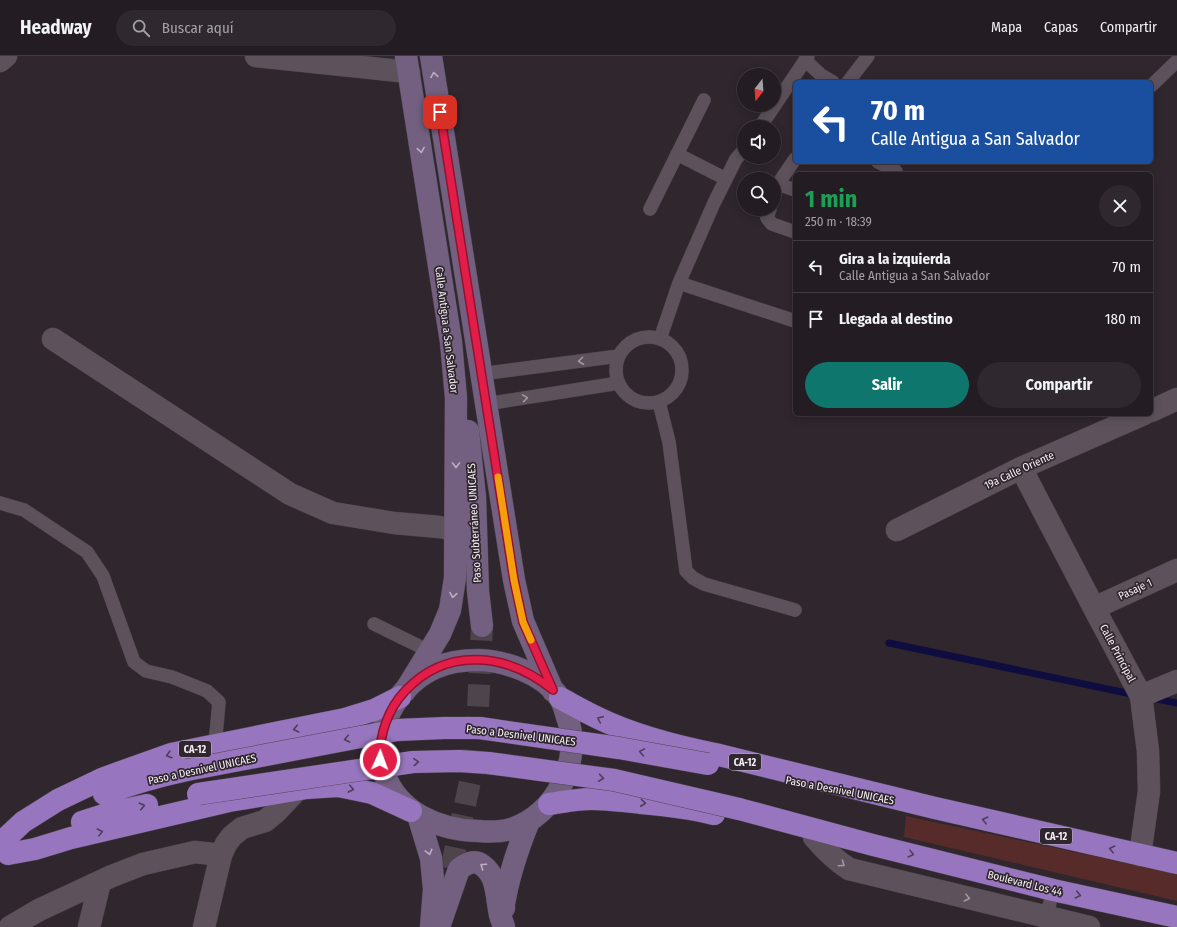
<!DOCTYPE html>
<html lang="es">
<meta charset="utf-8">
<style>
body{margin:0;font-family:"Fira Sans Condensed",sans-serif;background:#2f292f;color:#f1f3f6;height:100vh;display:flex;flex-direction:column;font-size:15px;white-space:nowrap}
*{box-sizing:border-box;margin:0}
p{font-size:13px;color:#a3a1a5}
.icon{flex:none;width:22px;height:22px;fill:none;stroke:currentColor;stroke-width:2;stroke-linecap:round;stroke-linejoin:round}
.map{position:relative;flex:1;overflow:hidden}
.details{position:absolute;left:793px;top:116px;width:360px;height:244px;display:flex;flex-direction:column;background:#231c22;border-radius:6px;box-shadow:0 2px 10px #0003,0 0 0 1px #403a40}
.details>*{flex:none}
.banner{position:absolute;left:793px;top:24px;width:360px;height:84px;border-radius:6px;box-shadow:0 2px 10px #0003,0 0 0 1px #403a40;background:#1a4fa0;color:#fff;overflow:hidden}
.needle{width:26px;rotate:197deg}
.controls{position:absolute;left:737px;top:12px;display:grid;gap:8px}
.controls a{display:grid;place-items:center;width:44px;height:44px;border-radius:50%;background:#231c22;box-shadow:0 2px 10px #0003,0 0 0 1px #403a40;font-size:20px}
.pin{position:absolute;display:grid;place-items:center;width:34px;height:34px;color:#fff;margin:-17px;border-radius:8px;box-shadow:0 2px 6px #0006}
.me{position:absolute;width:44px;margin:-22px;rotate:2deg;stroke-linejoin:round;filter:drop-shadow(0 0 3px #0008)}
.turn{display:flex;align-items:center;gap:14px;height:84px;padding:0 12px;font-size:18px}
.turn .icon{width:52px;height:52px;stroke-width:2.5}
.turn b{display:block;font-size:28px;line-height:34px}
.round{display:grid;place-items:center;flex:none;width:42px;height:42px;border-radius:21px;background:#2f292f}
.headline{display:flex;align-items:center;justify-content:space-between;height:68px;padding:0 12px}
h1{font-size:24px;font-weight:700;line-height:30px;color:#1e9e55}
.button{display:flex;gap:8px;margin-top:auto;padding:8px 12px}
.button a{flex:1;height:46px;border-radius:24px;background:#0f766e;color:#fff;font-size:16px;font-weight:700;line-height:46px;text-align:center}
.button a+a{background:#2f292f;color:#f1f3f6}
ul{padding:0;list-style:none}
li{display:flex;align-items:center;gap:12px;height:52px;padding:0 12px;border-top:1px solid #403a40}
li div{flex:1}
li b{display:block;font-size:15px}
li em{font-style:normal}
header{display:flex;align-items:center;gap:24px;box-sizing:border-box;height:56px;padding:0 20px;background:#231c22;border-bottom:1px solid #403a40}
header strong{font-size:19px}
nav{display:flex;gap:22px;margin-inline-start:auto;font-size:14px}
.search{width:280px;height:36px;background:#2f292f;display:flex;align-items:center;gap:10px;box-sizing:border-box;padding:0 14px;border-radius:22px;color:#a3a1a5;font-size:15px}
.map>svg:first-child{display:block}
</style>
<header>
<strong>Headway</strong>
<div class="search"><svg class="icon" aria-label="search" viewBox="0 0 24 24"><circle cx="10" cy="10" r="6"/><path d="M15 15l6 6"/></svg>Buscar aquí</div>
<nav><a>Mapa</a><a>Capas</a><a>Compartir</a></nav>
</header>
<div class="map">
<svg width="1177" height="871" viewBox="0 0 1177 871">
<rect width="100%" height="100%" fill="#2f262e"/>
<path fill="#562b2a" d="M906,760L1177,818V845L904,781Z"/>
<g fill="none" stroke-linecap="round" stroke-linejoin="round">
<path stroke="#0f0c3f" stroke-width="7" d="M889,587L1136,639
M1152,642L1177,647"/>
<path stroke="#4d444c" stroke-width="22" stroke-dasharray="22 11" stroke-linecap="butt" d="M451,813L471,721L478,652L482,570"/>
<g stroke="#4d454c" stroke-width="14">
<path id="service" d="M805,4L821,19L833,26
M848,26L868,0
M1151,30L1177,5
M760,71L808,0
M677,98L726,123
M878,106L895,114L897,118
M778,128L795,134
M774,141L778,128L795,103
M650,153L704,44
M770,153L767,162L772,168L795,176
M679,227L795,265
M616 314a33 33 0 1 1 66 0a33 33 0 1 1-66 0Z
M660,283L679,227L714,147L736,103L744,94
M480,318L619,300
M659,346L669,386L686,515L693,522L704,528L795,554
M486,348L619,327
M0,447L24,454L87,496L103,520L134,606L146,615L172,621L207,635L219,646L215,689
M374,568L429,595L435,599
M1045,867L1053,834"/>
</g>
<g stroke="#4d454c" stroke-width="23">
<path id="minor" d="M256,0L409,16
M0,5L6,0
M53,283L290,438L333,457L394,467L439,471L456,474
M1151,355L1177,343
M1021,412L1094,552L1141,640L1148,695L1149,735L1140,799
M897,474L1021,412L1144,358
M1094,552L1177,514
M1141,640L1177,625
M814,781C825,794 835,804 849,813L1089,871
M10,871L39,854L112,820L143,808L195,796L221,799
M89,871L100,826
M204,871L221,799L226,788L232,780L242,772L265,765L276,756L297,734"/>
</g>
<g stroke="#4d454c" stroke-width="23">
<path id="secondary" d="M431,0L514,524L523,565L553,635
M468,375L475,441L478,535L482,570
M479,604C506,605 543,618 559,641C563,646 565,654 567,661C583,704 556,759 511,773C501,776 489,776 478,775C439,774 398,757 384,717C383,713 381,708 380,703C376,666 402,627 435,612C448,606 464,604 479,604Z
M405,635L440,578L450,554L455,522L456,342L451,286L406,0
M418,759L431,802L434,833L431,871
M504,852V848C509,818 518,792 529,765
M439,871L459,813C466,808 474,803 482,809C498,820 496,841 500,859C501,863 503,867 504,871"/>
</g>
<g stroke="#4d454c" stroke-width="23">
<path id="trunk" d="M560,642C573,649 585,656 598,662C635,680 675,690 715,698L935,752L1177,807
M104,738C131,728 159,720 187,714
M549,748C563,746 577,743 591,743C608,743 624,745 641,747C665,749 690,752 714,758
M739,753L873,789L1053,834L1177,861
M82,766L110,757L147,749
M6,782L23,766L58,744L104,722L171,698L345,663L374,654L400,641
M8,798L35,793L71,782L229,745L307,732L338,730L353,733L372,737L411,755"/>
</g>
<use href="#service" stroke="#5d525c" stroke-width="13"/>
<use href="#minor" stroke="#5d525c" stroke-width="22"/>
<use href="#secondary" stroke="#736081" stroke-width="22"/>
<use href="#trunk" stroke="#9876bf" stroke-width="22"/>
<g stroke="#4d454c" stroke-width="23" stroke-linecap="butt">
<path id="trunk-bridge" d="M187,714L397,674L444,672H480L619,692L708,708
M198,738L413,706L459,705L488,707L614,724L739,753"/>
</g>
<use href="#trunk-bridge" stroke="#9876bf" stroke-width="22"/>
</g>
<defs><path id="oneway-chevron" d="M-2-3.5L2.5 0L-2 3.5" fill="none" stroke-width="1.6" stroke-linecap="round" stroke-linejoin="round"/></defs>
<g stroke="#bbafc1">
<use href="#oneway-chevron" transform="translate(434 19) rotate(-99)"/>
<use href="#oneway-chevron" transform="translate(421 94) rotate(81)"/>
<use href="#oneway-chevron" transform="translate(456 409) rotate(90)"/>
<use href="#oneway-chevron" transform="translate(453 539) rotate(99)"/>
<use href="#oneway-chevron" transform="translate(429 796) rotate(75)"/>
<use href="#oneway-chevron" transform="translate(483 810) rotate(-146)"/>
</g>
<g stroke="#a299a1">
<use href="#oneway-chevron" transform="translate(581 305) rotate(173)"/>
<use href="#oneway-chevron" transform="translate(525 342) rotate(-9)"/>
<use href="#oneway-chevron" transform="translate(842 808) rotate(34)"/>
<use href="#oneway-chevron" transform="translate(967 842) rotate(14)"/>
</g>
<g stroke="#4e3e5a">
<use href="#oneway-chevron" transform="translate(600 663) rotate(-156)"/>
<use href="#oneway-chevron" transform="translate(296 673) rotate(168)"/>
<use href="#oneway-chevron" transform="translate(347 683) rotate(169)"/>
<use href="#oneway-chevron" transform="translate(642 696) rotate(-170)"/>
<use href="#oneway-chevron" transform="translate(169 699) rotate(163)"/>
<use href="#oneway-chevron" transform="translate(416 706) rotate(-3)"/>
<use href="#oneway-chevron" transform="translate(601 722) rotate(8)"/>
<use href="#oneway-chevron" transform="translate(351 733) rotate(11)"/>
<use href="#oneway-chevron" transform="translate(643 747) rotate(6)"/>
<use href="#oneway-chevron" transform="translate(142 750) rotate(-13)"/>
<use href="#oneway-chevron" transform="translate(985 764) rotate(-167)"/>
<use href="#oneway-chevron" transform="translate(100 776) rotate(-13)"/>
<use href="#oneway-chevron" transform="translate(1112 793) rotate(-167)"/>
<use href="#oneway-chevron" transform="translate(911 798) rotate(14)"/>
<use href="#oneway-chevron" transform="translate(1078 839) rotate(13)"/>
</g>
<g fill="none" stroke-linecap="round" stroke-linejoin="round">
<g stroke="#92132f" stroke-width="10">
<path id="route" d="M380,704C379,679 388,653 405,635C448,589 509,598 553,634L523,566L514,524L440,56"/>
</g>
<use href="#route" stroke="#e11d48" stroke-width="7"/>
<path stroke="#f59e0b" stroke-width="7" d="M498,421L514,524L523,566L531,584"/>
</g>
<g text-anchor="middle" stroke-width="3.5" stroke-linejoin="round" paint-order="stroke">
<g fill="#2f262e" stroke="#bab3b9" stroke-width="1">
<rect x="179" y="685" width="32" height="16" rx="3"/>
<rect x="729" y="698" width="32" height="16" rx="3"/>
<rect x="1040" y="772" width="32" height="16" rx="3"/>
</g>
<g font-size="10" font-weight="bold" fill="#f6eff5">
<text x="195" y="697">CA-12</text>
<text x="745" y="710">CA-12</text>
<text x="1056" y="784">CA-12</text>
</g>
<g font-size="11" fill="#f6eff5" stroke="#2f262e">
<text transform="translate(447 274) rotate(83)" y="4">Calle Antigua a San Salvador</text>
<text transform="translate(1019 414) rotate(-25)" y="4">19a Calle Oriente</text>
<text transform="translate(474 467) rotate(-93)" y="4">Paso Subterráneo UNICAES</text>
<text transform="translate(1135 533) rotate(-25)" y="4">Pasaje 1</text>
<text transform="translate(1118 597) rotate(62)" y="4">Calle Principal</text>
<text transform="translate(521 679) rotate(7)" y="4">Paso a Desnivel UNICAES</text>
<text transform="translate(202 713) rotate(-12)" y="4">Paso a Desnivel UNICAES</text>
<text transform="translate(840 734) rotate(11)" y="4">Paso a Desnivel UNICAES</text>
<text transform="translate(1025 827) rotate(14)" y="4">Boulevard Los 44</text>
</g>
</g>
</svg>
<div class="controls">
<a><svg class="needle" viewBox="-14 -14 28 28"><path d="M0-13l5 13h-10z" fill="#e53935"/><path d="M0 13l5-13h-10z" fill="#a3a1a5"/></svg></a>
<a><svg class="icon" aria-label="sound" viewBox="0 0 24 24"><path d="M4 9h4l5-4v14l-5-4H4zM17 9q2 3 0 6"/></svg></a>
<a><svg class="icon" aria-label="search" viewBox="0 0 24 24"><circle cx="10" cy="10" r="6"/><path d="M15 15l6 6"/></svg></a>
</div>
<div class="pin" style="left:440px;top:56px;background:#d93025"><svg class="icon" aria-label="arrive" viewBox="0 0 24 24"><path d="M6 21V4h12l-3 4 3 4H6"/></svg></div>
<svg class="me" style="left:380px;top:704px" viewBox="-20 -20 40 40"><circle r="17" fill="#e11d48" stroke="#fff" stroke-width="3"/><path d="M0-11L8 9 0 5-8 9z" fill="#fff"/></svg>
<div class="banner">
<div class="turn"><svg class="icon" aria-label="left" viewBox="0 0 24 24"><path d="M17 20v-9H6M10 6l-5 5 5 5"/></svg><div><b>70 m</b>Calle Antigua a San Salvador</div></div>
</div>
<section class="details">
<div class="headline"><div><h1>1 min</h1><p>250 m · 18:39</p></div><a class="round"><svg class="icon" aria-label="close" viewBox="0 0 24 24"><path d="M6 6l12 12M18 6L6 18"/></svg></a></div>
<ul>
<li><svg class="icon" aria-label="left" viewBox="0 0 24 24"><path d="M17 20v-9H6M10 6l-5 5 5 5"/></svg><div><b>Gira a la izquierda</b><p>Calle Antigua a San Salvador</p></div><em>70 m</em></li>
<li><svg class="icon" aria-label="arrive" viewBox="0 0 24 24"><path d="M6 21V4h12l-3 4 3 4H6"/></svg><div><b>Llegada al destino</b></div><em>180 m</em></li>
</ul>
<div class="button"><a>Salir</a><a>Compartir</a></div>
</section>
</div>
